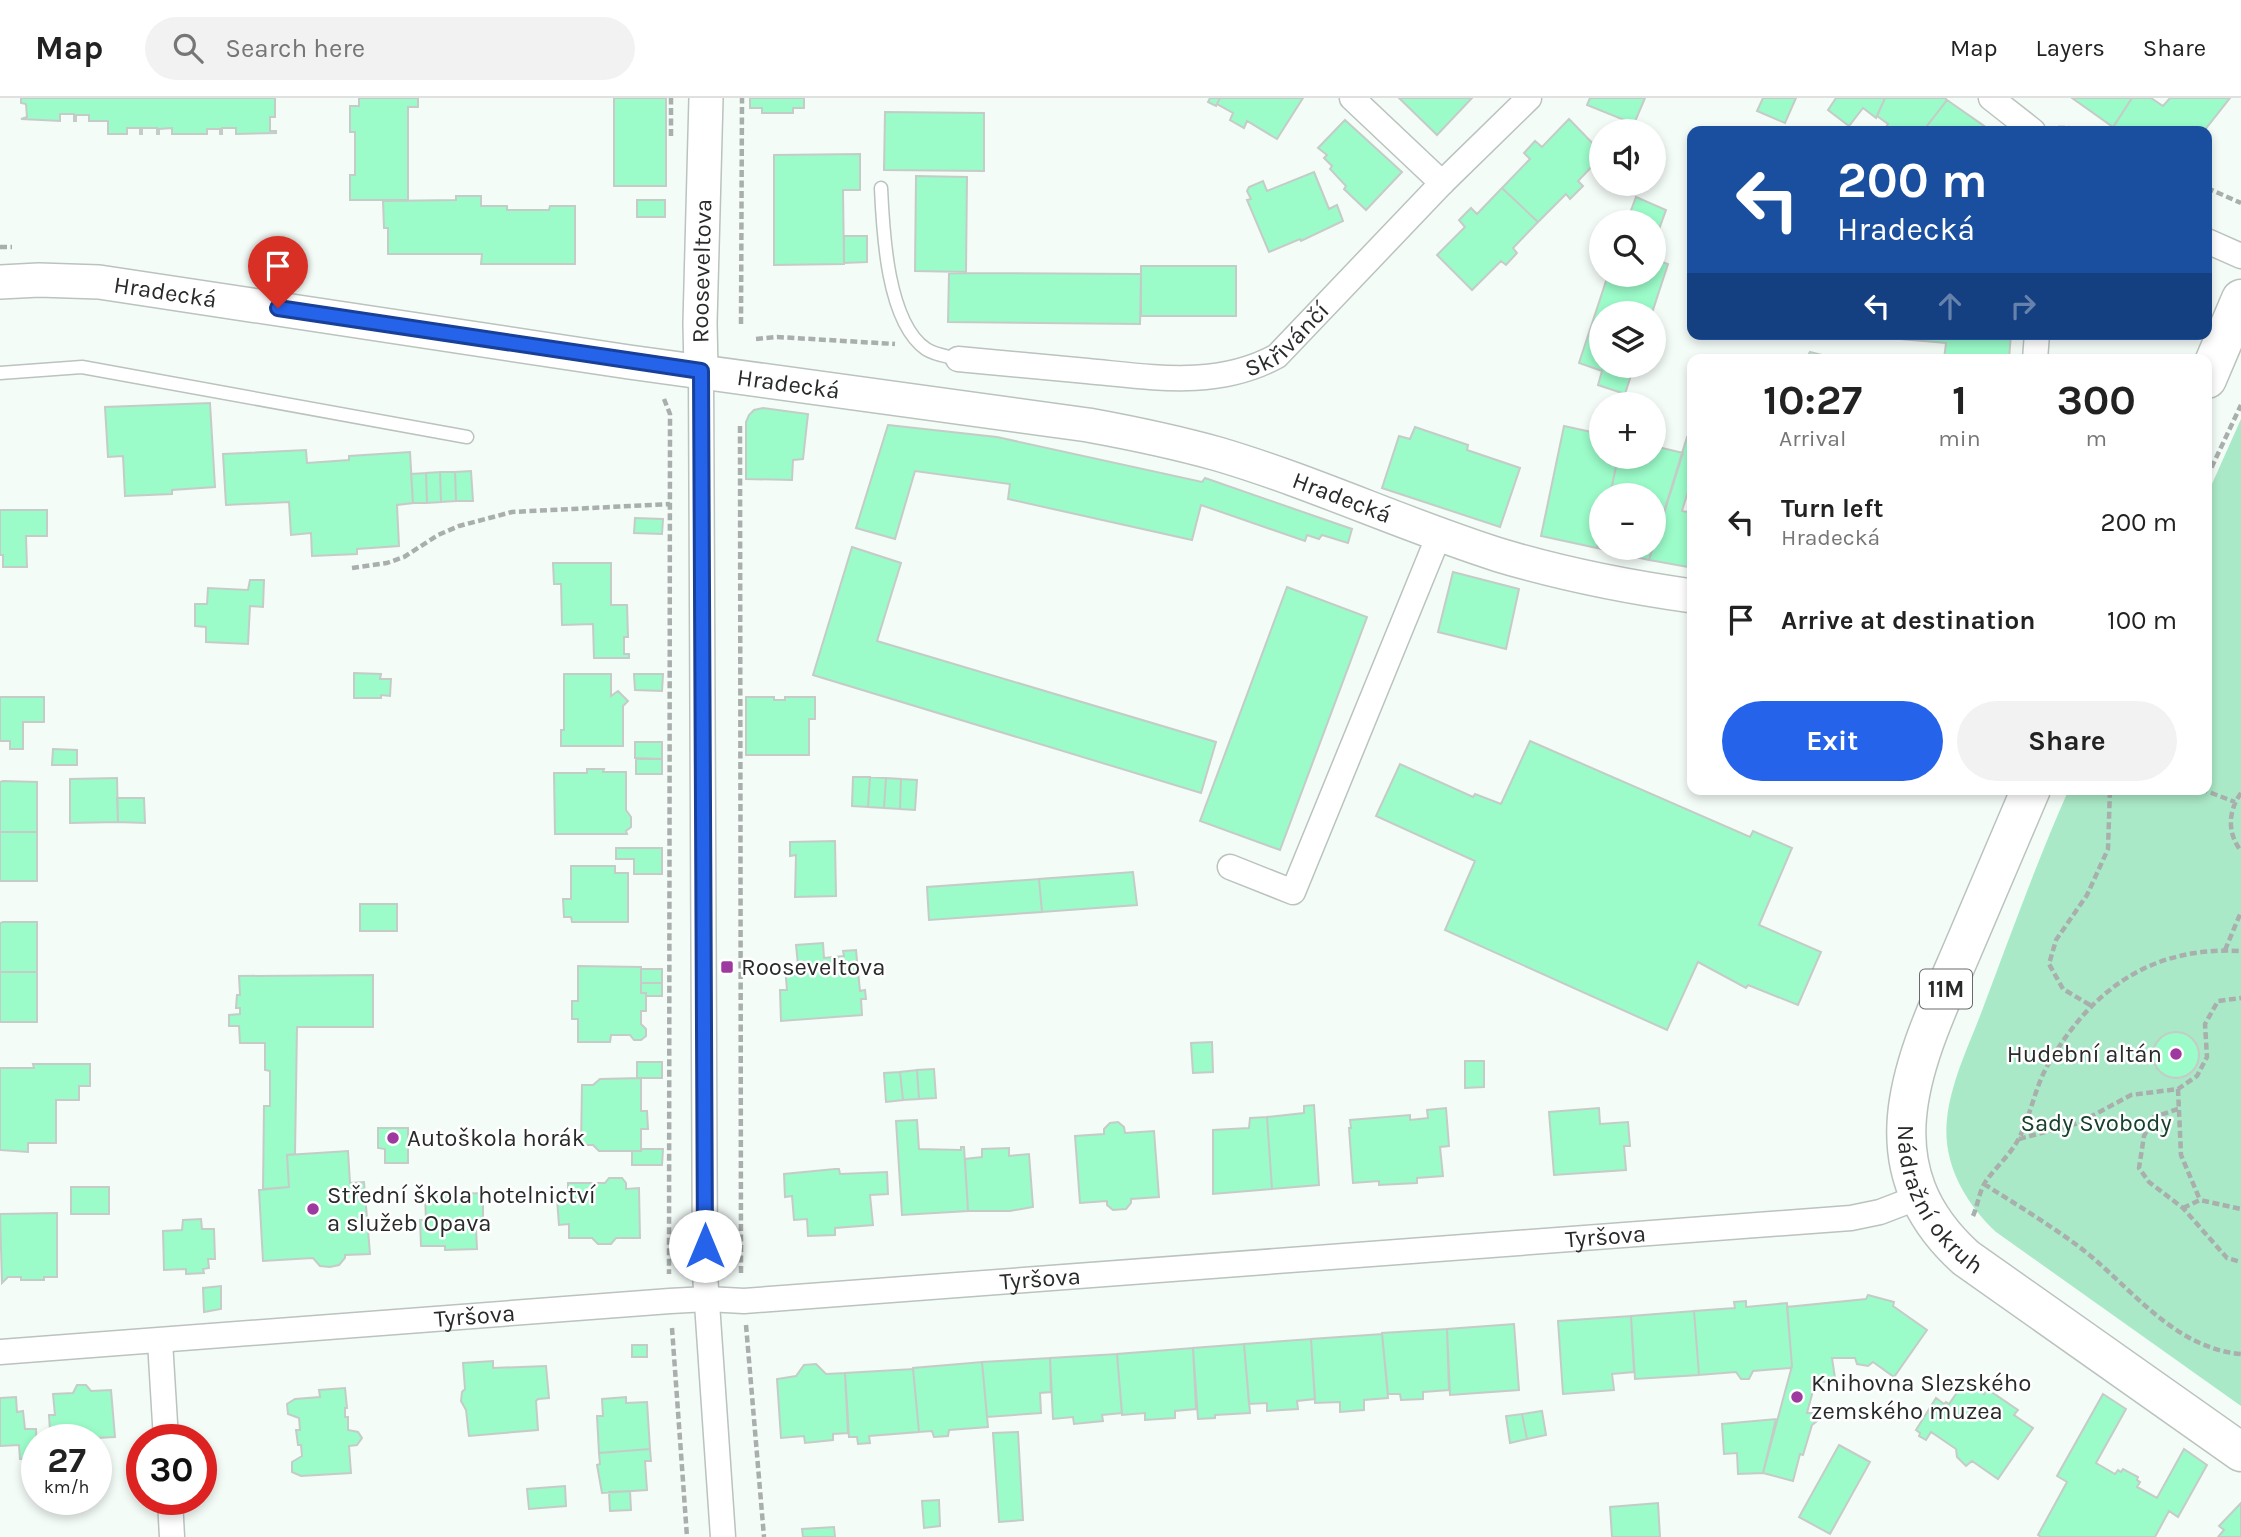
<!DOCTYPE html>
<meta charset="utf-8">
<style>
body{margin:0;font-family:Karla,sans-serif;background:#f2f2f2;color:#222;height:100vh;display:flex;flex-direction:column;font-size:26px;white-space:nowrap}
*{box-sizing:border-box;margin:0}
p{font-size:23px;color:#767676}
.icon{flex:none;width:38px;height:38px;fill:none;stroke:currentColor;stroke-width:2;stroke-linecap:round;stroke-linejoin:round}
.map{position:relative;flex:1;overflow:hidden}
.drawer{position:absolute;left:1687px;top:256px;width:525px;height:441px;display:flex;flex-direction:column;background:#fff;border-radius:14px;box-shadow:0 4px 10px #0003}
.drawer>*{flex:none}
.hud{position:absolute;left:1687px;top:28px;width:525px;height:214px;border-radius:14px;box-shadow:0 4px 10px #0003;background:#1a4fa0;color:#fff;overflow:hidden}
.tools{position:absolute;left:1589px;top:21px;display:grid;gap:14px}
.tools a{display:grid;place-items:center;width:77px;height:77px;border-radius:50%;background:#fff;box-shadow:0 4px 10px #0003;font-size:35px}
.speed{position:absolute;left:21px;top:1326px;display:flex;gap:14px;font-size:35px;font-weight:700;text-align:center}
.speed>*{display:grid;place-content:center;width:91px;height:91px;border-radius:50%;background:#fff;box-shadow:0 4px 10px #0003;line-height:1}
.speed small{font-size:18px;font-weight:400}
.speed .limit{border:10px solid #d22;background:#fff;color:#111}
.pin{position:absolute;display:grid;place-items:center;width:60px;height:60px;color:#fff;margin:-72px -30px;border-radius:50% 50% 50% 0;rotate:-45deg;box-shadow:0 0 7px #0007}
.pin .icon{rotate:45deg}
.me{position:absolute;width:77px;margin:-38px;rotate:0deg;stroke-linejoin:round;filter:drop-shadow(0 0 5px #0008)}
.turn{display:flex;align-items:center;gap:24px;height:147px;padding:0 35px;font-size:32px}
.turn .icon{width:91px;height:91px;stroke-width:2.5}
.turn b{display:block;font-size:49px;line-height:60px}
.lanes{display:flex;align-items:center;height:66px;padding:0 35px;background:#0003;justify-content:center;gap:35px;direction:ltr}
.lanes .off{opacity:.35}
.eta{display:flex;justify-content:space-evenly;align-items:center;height:119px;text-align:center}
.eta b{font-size:42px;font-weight:700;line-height:49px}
.primary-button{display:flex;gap:14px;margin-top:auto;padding:14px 35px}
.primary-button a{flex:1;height:80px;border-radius:42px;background:#2563eb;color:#fff;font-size:28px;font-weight:700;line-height:80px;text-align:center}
.primary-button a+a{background:#f2f2f2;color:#222}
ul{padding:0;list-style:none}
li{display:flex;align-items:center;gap:21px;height:98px;padding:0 35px}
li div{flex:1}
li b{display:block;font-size:26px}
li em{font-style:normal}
header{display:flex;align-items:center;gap:42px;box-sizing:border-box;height:98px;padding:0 35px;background:#fff;border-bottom:2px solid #e0e0e0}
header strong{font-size:33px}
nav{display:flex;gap:38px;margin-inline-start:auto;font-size:24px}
.search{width:490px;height:63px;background:#f2f2f2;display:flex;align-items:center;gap:18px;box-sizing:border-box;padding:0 24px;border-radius:38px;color:#767676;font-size:26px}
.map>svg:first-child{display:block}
</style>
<header>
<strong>Map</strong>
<div class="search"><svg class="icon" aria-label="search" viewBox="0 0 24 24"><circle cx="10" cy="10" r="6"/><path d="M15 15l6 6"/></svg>Search here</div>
<nav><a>Map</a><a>Layers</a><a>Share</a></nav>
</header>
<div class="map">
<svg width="2241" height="1439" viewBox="0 0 2241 1439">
<rect width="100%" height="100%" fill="#f4fcf8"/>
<path fill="#aae9c7" d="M2241,321V1308L1996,1134C1965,1105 1942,1065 1947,1021C1951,983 1970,945 1983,910C2011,836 2037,763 2069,691H2207V397Z"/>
<path fill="#9bfbc9" stroke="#c5ccc8" stroke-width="2" d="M21,0H275V19H270V33H276V35L236,36V30H222V36H220V31H207V36H172V30L159,31V36H157V30H142V36H140V30H127V36H108V23H89V17H76V23H74V16H60V23L21,21L27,19L26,6L21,5Z
M359,0H418V9H408V102H350V77H355V34H350V8H359Z
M614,0H666V88H614Z
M750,0H804V10H793V15H762V10H750Z
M1210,0H1220L1216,8L1208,4Z
M1220,0H1303L1277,41L1247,23L1244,30L1230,22L1233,15L1217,6Z
M1399,0H1472L1437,37Z
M1590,0H1645L1634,26L1587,7Z
M1763,0H1796L1785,25L1757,13Z
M1836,0H1885L1876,20L1863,10L1849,28L1828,12Z
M1885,0H1945L1947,2L1923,33H1883L1888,26L1877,18Z
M2072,0H2132L2113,29Z
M2132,0H2151L2163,8L2170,0H2230L2204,33H2116L2112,31Z
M1947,2L1987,30L1988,33H1923Z
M885,14L984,15V73L884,72Z
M1569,21L1601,54V59L1578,83L1583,88L1570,101L1566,96L1538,124L1502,90L1530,61L1524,55L1535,43L1542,49Z
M1345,22L1402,74L1366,112L1344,91L1346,88L1330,71L1332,68L1324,60L1327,57L1318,50Z
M860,56V92H843L844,166L774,167V57Z
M1314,74L1329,111L1337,107L1343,123L1301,143L1300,141L1269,154L1247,102L1251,101L1247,93L1249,89L1263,83L1267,93Z
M916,78L967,79L966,174L915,173Z
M1502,90L1538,124L1513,150L1517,155L1506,167L1501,163L1472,192L1437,157L1465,129L1459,122L1471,110L1477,116Z
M456,98H481V108H507V112H549L550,108H575V166H481L482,156H388V130H384L383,103L456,102Z
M1636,99L1666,112L1658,134L1654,133V124L1627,123Z
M637,102H665V119H637Z
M844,138H867V164L844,165Z
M1654,161L1668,166L1652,215H1601V268H1634L1625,296L1598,287L1602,273L1579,265L1608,177H1654Z
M1141,168H1236V218H1141Z
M949,175L1141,176L1140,226L948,224Z
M1901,236H2011L2009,261H1944L1946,245L1901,241Z
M1810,254L1838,261H1806Z
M210,305L215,389L172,392V396L125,398L123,358L108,359L105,309Z
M763,310L808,316L803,361L793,362L792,382L746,381V324L749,317L754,312Z
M888,327L997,339L1202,384L1205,380L1352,431L1348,445L1322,437L1319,441L1307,437L1305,443L1201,407L1192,442L1008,401L1010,386L915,373L895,441L856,430Z
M1564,328L1601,336V359H1618L1610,397H1601V433L1597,450L1541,438Z
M1415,329L1468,347L1467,352L1520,370L1500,429L1382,390L1399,338L1410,341Z
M1687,339L1692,341V380L1682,413L1688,414L1692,402V469H1688L1649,462Z
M1654,348L1683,355L1654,447V397H1610L1618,359H1654Z
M306,352L307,365L349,362V358L410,354L413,405L397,407L399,448L357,451V456L312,458L311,435L291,437L289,404L226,407L223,356Z
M471,373L473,403H456L455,374Z
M440,374H455L456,403L441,404Z
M440,374L441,404L427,405L426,375Z
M426,375L427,405H413L411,376Z
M0,412H47V438H26L27,469H3V457H0Z
M635,420L663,421L662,436L634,435Z
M1601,433V450H1653L1649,462L1597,450Z
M852,449L901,465L877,543L1216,644L1201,695L813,577Z
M553,465H611V507H627L628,539H624V556H629V560H594L593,526L562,527L561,486H554Z
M1453,474L1519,491L1506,551L1438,534Z
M250,482H264L263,509L250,508L248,546L206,544V529L195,528V506H207L208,490L248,492Z
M1287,489L1367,519L1280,752L1200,723Z
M354,575L381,576L380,581H391L390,598L381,597V600H354Z
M564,576H611V598L618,593L628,603L623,608V648H561V632H564Z
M634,576H663L662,593L635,592Z
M0,599H44V624H23V651H10V643H0Z
M746,599H774V602H785V599H815V621H809V657H746Z
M1530,643L1750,739L1753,733L1792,750L1759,827L1821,854L1798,907L1748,887L1746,890L1698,864L1667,932L1445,832L1475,763L1376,718L1400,666L1473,699L1475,696L1501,706Z
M635,644H662V661L635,660Z
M53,651L77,652V667H52Z
M636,661H662V676H636Z
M587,671H604L603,674H626V712L631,719V729L626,733L627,736H555L554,675H587Z
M853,679H870L868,709L852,708Z
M870,679L886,680L884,710L868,709Z
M117,680L118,724L70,725V681Z
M886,680L901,681L900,711L884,710Z
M901,681L917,682L915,712L900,711Z
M3,683L37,684V734H0V684Z
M117,700H144L145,725L118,724Z
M0,734H37V783H0Z
M835,743L836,798L795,799L796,757L790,758V744Z
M616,750H662V776H634V761H616Z
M571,768H615V775H628V824H572L571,819H564L563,801H571Z
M1133,774L1137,807L1042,814L1039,781Z
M1039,781L1042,814L929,822L927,789Z
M360,806H397V833H360Z
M3,824H37V874H0V825Z
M823,845L824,860L844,858L843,853L856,852L860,893L865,892L866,901H861L862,917L781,923L780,892H787L785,868L798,867L796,847Z
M578,868L641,869V895H646V913H641V926L646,931V938L641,942H634L630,937H611L610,944H578V921H572V903H578Z
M641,871H662V885H641Z
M0,874H37V924H0Z
M373,877V929H297L295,1056L287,1057L289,1089L263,1091L264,1008H270V973L265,972V945H240L239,928H229V917L240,916V910H236L237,897H240L239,878Z
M641,885H662V898H646V895H641Z
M2153 957a23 23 0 1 1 46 0a23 23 0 1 1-46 0Z
M1212,944L1213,974L1193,975L1191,945Z
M1465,963H1484V989L1465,990Z
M637,964H662V980H637Z
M33,966H90V988H79V1002H56V1045H28V1054L0,1052V970H34Z
M934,971L936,1000L919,1001L917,972Z
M917,972L919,1001L903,1002L900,974Z
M900,974L903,1002L886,1004L884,975Z
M641,980V1013H647L648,1031H641V1053H599L593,1047H581L582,987H593L600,981Z
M1314,1007L1319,1087L1272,1091L1267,1019L1304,1015V1008Z
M1446,1010L1449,1048L1440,1049L1443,1078L1417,1080V1085L1379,1087V1083L1353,1085L1349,1030H1351L1350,1022L1410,1017V1022L1428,1020L1427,1012Z
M1599,1010L1600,1026L1628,1024L1630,1048H1624L1626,1072L1554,1077L1549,1014Z
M1267,1019L1272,1091L1213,1096V1032L1249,1030L1250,1020Z
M917,1022L919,1051L961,1052V1049H964L968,1113L902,1117L896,1023Z
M1118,1024L1124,1029L1125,1035L1154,1033L1159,1099L1131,1101V1105L1126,1111L1113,1112L1107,1107V1103L1080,1105L1075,1038L1104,1036V1031L1110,1025Z
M378,1030H408V1065H385V1051L378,1050Z
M1009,1050V1058L1029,1056L1033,1109L1010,1113H968L965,1061L982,1059V1051Z
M641,1051H663L662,1067H632V1053H641Z
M348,1053L350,1085L364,1084L370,1156L345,1157V1160L339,1167L330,1169L320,1168L313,1160L263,1163L259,1092L289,1089L287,1057Z
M835,1071H839L840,1076L887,1074L888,1096L870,1097L873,1127L835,1130V1137L808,1138L807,1121L794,1122L792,1098L785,1099L784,1076Z
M609,1080H622L626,1085V1091L639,1090L640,1140H616L611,1146H598L592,1140H569V1126L559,1127L557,1101H568V1085H605Z
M71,1089H109V1116H71Z
M483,1095V1130H476L477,1151L445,1152V1148H421L420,1122H426L425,1097Z
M57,1115V1179H44V1182H21V1179H8L2,1185L0,1116Z
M201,1121L202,1131H214L215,1161H208L209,1170L203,1171L204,1175L186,1176V1171L164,1172L163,1133L182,1132L183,1122Z
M221,1188V1211L204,1214L203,1190Z
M1868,1197L1894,1204L1893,1208L1927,1232L1894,1279L1873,1264L1868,1268L1857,1266L1855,1260H1832L1835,1280L1829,1285L1816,1282L1807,1315H1816L1817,1323L1812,1327L1803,1357L1800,1356L1793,1383L1763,1375L1792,1268L1787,1209L1866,1201Z
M1746,1203V1209L1787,1205L1792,1268L1790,1270L1753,1273L1749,1281H1741L1736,1274L1699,1277L1694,1213L1735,1210L1734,1204Z
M1694,1213L1699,1277L1635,1281L1631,1218Z
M1631,1218L1634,1274L1612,1276L1614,1292L1563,1296L1558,1223Z
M1514,1226L1519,1292L1450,1297L1447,1231Z
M1447,1231L1449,1292L1423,1294V1301L1401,1302L1400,1296H1388L1382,1235Z
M1382,1236L1388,1300L1364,1302V1312L1340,1314V1304L1315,1305L1311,1241Z
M1311,1241L1315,1301L1297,1303L1298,1311L1267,1313V1305L1249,1306L1244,1246Z
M1244,1246L1250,1315L1215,1317V1320L1198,1321L1193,1250Z
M632,1247H647V1259H632Z
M1193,1250L1196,1311L1175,1313V1320L1145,1322V1315L1122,1317L1117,1256Z
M1117,1256L1122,1315L1102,1317L1103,1323L1074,1326L1073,1319L1053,1321L1050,1260Z
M1050,1260L1051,1294L1040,1295L1041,1315L987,1319L982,1264Z
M493,1263V1270L546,1268L549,1300L538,1301L536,1303L538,1332L469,1338L466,1312L461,1303L462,1294L465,1291L463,1265Z
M982,1264L988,1329L949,1332L948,1338L934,1339L932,1333L919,1334L913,1270Z
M816,1266L826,1276L845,1275L848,1335L833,1336V1342L805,1345L804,1338L781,1340L777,1281L796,1278L804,1267Z
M913,1271L919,1334L869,1338L870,1345L858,1346L857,1339H849L845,1275Z
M1965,1283L1984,1296L1987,1291L2018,1312L2014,1317L2033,1330L1998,1381L1972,1363L1966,1368L1957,1359L1956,1351L1931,1334L1926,1342L1919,1338L1920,1335L1916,1332L1936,1300L1944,1306L1946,1304L1949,1306Z
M77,1287H86L91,1293L111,1292L115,1339L56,1342V1333H50L49,1317H55L53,1296L73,1295Z
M345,1290L347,1310H345V1319H348V1332L358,1334L362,1340L357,1347L349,1348L351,1375L301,1378L292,1374V1364L302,1358L301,1347H298L296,1332H300L299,1320L288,1316L287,1306L295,1301L320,1299L319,1292Z
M2103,1296L2126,1311L2096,1365L2115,1376L2118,1372L2121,1374L2123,1371L2138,1379L2137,1382L2140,1384L2137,1389L2157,1400L2184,1351L2207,1367L2178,1419L2169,1413L2155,1439H2041L2038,1437L2067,1384L2057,1378Z
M16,1299L17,1314L23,1313L25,1331H36L37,1360L20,1361L19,1347L0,1348V1300Z
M626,1299V1305L647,1304L650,1351L599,1355L597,1318H603L602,1301Z
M1542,1313L1546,1337L1527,1341L1522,1316Z
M1522,1316L1527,1341L1510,1345L1506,1318Z
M1776,1321L1763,1375L1738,1376L1737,1355L1724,1356L1722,1326Z
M1018,1334L1023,1422L999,1424L993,1335Z
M1839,1347L1870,1364L1830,1436L1799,1419Z
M650,1351L651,1363H645L647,1392L602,1395L597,1367L600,1366L599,1355Z
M565,1388L566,1408L529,1411L527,1391Z
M630,1393L631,1412L610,1413L609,1394Z
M939,1402L940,1428L924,1430L922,1403Z
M1658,1405L1660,1439H1612L1610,1409Z
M2241,1405V1439H2218L2224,1432L2219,1428Z
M834,1429L835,1439H803L802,1431Z"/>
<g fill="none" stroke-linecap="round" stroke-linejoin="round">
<g stroke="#bbc3be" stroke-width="15">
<path id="lane" d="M881,90C883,134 887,224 926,251C935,257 947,258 958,261
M0,275L82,269L467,339"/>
</g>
<g stroke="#bbc3be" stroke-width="27">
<g id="street">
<path d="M1352,0L1442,85"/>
<path d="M1991,0L2033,33"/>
<path d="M2207,143L2241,158"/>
<path id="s1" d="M958,261C1001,265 1044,269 1087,273C1152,279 1217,291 1277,258L1442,85L1529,0"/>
<path d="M2035,261L2037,236"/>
<path d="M701,273L705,1176L723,1439"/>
<path d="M1230,769L1293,794L1439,437"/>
<path d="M160,1243L166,1342"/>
<path id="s2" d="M0,1254L670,1203L707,1201L744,1203L1851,1120L1880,1114L1919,1099"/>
<path d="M170,1402L172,1439"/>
</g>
</g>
<g stroke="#bbc3be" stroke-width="36">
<g id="secondary">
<path id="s3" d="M0,184L39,182L99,184L629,264L1088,327C1132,335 1175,344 1218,356C1313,384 1404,427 1499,457C1562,476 1628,489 1692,498"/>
<path id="s4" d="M701,273L700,225L706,0"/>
</g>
</g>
<g stroke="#bbc3be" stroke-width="41">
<g id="primary">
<path d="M2207,281L2241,201"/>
<path id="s5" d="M2031,691C2008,745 1985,799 1962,853C1916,960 1862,1066 1966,1160L2241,1354"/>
</g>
</g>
<path stroke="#a9afac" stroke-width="4.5" stroke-dasharray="7 3.5" stroke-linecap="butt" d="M2058,30H2069L2076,33
M671,38V0
M2207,90L2241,105
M0,149H12
M741,226L742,0
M756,241L777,239L895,246
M664,301L670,316L669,1176
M740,328L741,1177
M2207,379L2241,307
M352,470L387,465L404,459L438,437L459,428L512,414L670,406
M2201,691L2235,704
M2241,695C2228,713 2227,735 2241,753
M2225,852L2241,814
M2090,907L2063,891L2049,866L2056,842L2087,797L2108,751L2110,691
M2178,991L2181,1057L2200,1102
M2178,1011L2154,1019L2144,1038L2139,1070L2149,1084L2183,1110L2227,1160L2241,1164
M2019,1041L2079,1025L2131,997L2178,991L2197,978L2207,959L2205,926L2218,903L2241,900
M1984,1086C2014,1105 2045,1124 2074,1145C2127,1183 2170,1250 2241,1256
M2183,1110L2200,1102L2241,1111
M1973,1118C1978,1107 1979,1093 1986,1083C1996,1069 2011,1056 2019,1040C2031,1017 2035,988 2049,965C2092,891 2152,848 2241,853
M746,1227L764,1439
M672,1230L687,1439"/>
<use href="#lane" stroke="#fff" stroke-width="12"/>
<use href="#street" stroke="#fff" stroke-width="24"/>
<use href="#secondary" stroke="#fff" stroke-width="33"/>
<use href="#primary" stroke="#fff" stroke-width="38"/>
</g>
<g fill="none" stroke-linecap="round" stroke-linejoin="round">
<g stroke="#184099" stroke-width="18">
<path id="route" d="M278,210L701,273L705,1148"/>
</g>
<use href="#route" stroke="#2563eb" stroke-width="12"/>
</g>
<g fill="#9e3a9f" stroke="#fff" stroke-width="2.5">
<rect x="720" y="862" width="14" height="14" rx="3.5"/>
<circle cx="2176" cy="956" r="7"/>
<circle cx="393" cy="1040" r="7"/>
<circle cx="313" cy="1111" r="7"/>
<circle cx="1797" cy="1299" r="7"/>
</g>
<g text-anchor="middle" stroke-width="5" stroke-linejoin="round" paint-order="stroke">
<rect fill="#fff" stroke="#686b69" stroke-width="2" x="1920" y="871.5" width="52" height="39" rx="5"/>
<g font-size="23" font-weight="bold" fill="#282b29">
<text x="1946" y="899">11M</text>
</g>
<g font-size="24" fill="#282b29" stroke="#fff">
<text dy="8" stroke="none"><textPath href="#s4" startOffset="100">Rooseveltova</textPath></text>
<text dy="8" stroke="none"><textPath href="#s3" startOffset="166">Hradecká</textPath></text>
<text dy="8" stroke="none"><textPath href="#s1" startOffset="341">Skřivánčí</textPath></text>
<text dy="8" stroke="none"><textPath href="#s3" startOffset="796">Hradecká</textPath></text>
<text dy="8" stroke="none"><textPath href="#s3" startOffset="1363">Hradecká</textPath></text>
<text dy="8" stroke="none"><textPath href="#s5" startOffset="444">Nádražní okruh</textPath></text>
<text dy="8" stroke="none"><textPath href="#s2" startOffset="1610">Tyršova</textPath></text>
<text dy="8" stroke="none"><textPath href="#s2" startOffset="1043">Tyršova</textPath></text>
<text dy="8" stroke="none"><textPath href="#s2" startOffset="476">Tyršova</textPath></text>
</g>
<g font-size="24" fill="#282b29" stroke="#fff" text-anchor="start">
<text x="741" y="877">Rooseveltova</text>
<text x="2162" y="964" text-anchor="end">Hudební altán</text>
<text x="407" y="1048">Autoškola horák</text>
<text x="327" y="1105">Střední škola hotelnictví<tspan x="327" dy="28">a služeb Opava</tspan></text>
<text x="1811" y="1293">Knihovna Slezského<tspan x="1811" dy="28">zemského muzea</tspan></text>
</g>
<g font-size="24" fill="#17402d" stroke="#fff">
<text x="2096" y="1033">Sady Svobody</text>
</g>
</g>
</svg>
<div class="tools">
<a><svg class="icon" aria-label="sound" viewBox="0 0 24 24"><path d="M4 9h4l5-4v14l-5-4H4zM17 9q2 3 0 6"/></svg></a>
<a><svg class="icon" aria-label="search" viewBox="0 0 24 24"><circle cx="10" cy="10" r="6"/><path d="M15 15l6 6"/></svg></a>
<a><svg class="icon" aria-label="layers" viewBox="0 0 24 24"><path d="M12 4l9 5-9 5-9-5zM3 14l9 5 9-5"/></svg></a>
<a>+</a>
<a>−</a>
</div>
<div class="speed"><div>27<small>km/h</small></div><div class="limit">30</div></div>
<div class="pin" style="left:278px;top:210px;background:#d93025"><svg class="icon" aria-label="arrive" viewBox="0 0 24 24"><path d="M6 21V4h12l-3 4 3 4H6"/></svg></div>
<svg class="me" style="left:705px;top:1148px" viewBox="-20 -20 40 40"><circle r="19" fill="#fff"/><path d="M0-13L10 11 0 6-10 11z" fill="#2563eb"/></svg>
<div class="hud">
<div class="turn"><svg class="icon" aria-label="left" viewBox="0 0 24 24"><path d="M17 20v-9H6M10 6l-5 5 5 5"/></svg><div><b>200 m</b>Hradecká</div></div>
<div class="lanes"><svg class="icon" aria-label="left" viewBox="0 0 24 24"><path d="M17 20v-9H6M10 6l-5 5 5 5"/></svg><svg class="icon off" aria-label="ahead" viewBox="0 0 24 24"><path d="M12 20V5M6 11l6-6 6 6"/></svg><svg class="icon off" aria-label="right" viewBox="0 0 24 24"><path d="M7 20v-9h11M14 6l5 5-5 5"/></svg></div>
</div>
<section class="drawer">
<div class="eta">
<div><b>10:27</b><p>Arrival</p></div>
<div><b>1</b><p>min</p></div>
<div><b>300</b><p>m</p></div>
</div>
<ul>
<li><svg class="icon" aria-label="left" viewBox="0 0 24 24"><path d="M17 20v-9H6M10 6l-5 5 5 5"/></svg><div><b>Turn left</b><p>Hradecká</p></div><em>200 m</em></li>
<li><svg class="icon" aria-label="arrive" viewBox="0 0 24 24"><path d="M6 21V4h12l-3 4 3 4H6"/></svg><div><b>Arrive at destination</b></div><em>100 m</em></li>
</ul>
<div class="primary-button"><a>Exit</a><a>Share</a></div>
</section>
</div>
